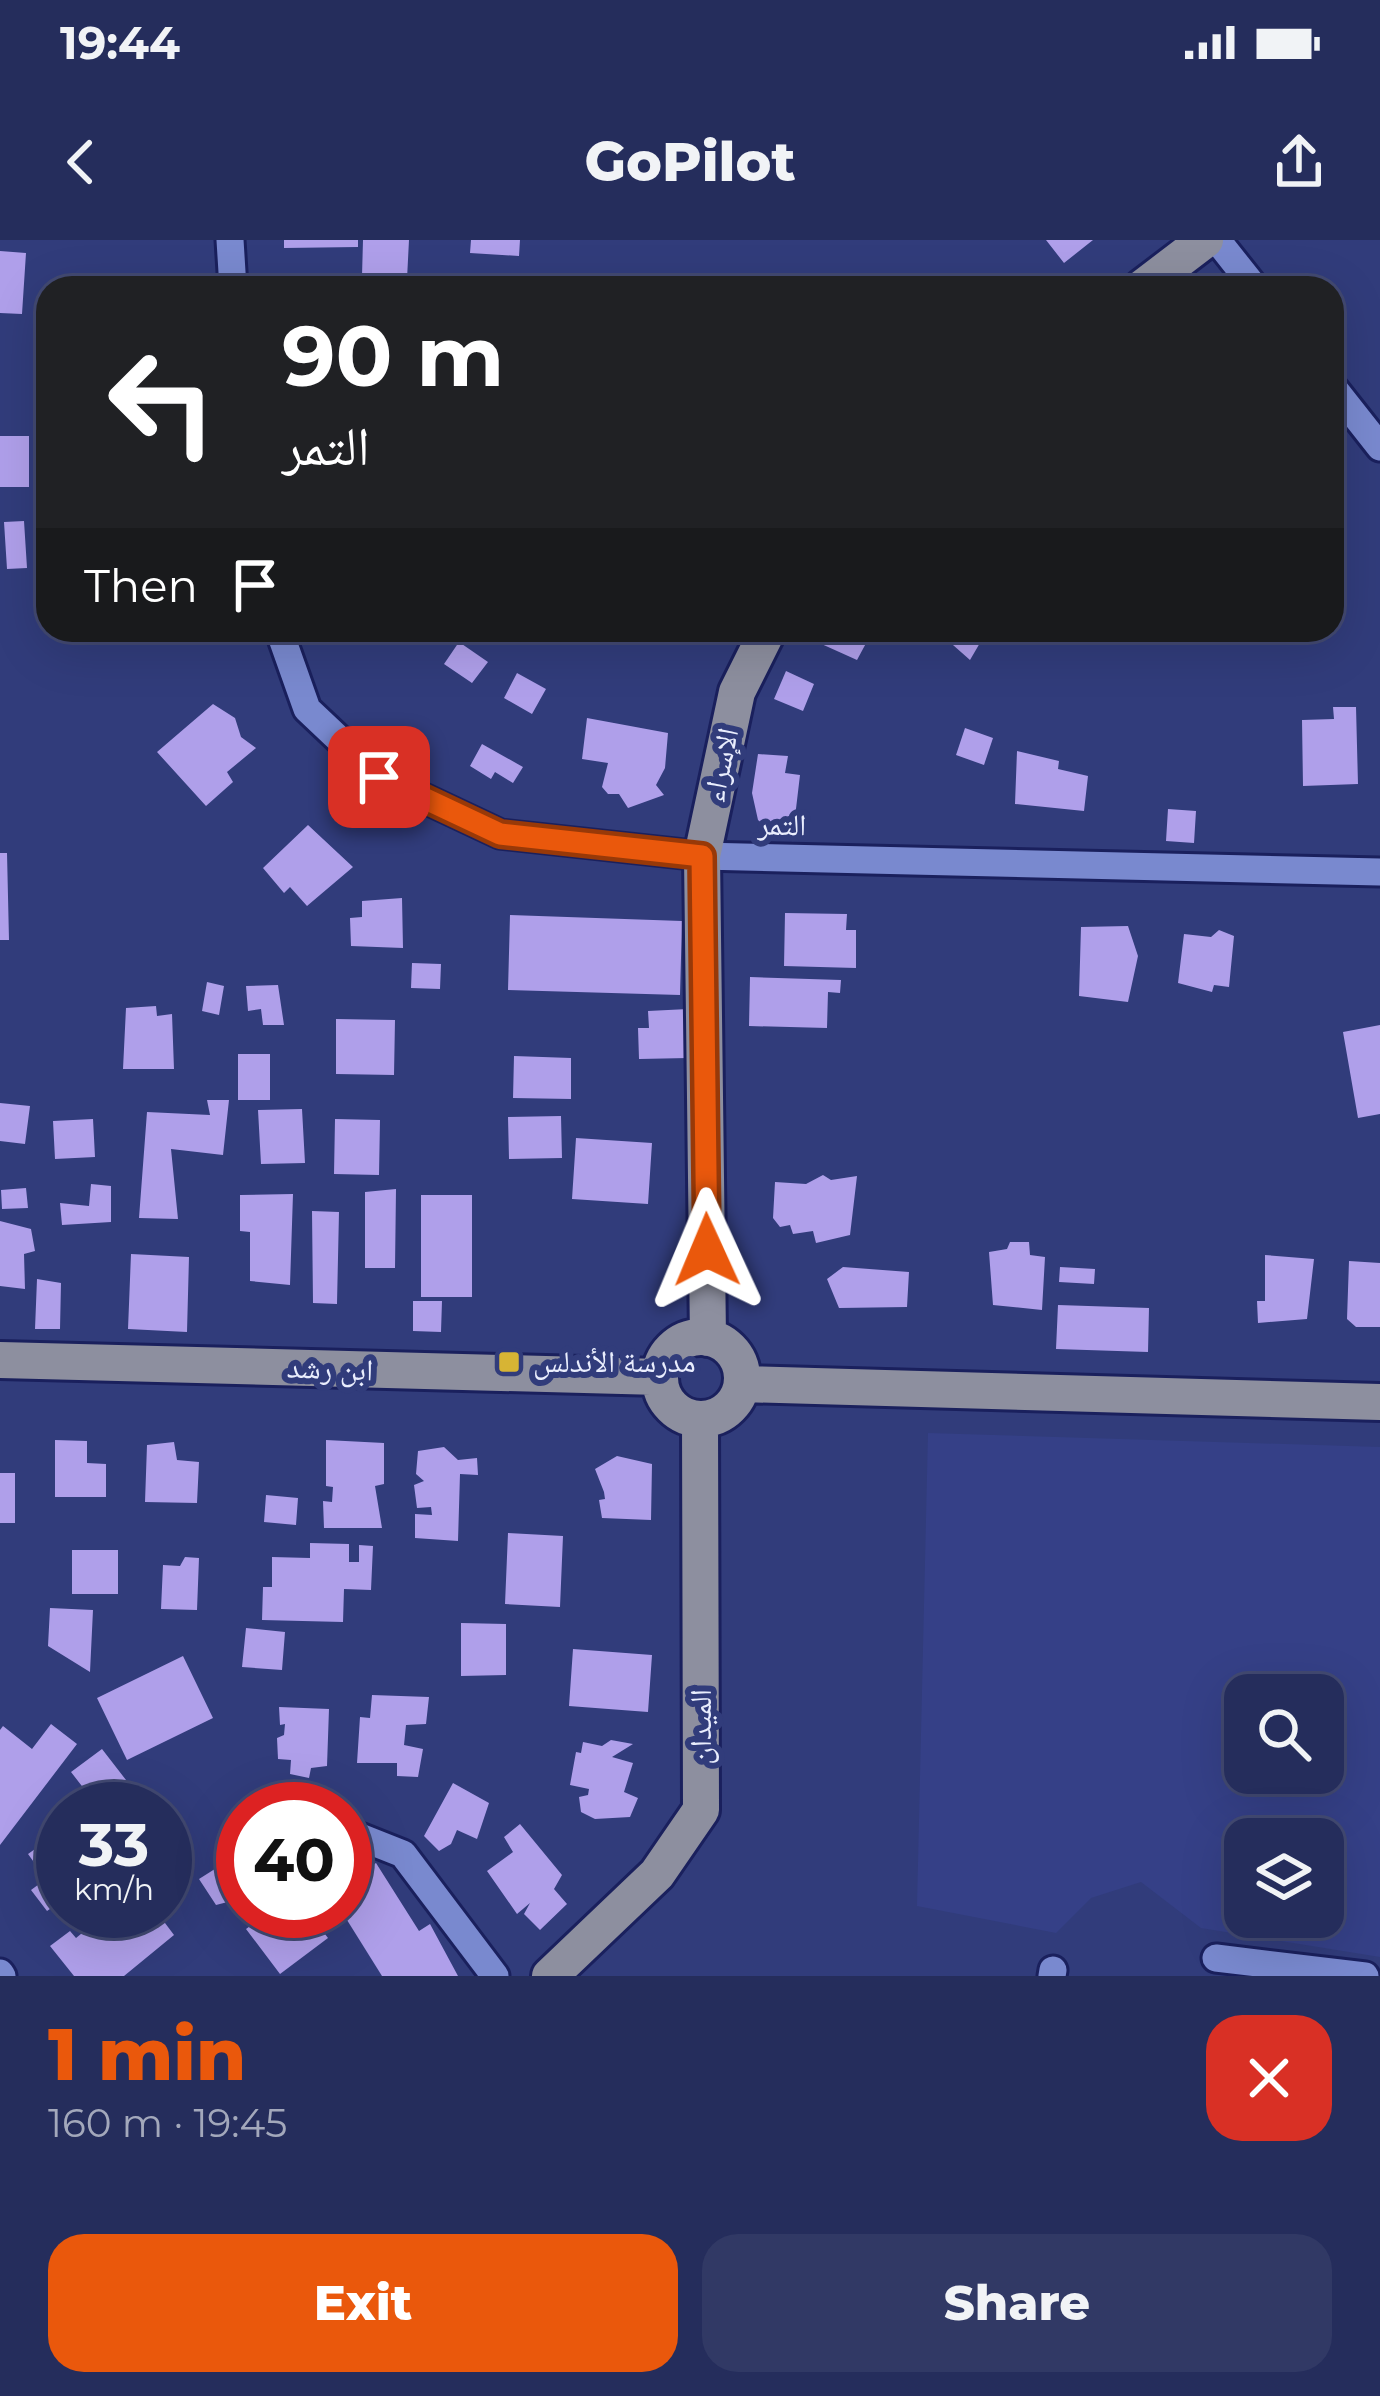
<!DOCTYPE html>
<meta charset="utf-8">
<style>
body{margin:0;font-family:Montserrat,"Noto Naskh Arabic",sans-serif;background:#313965;color:#f1f3f6;height:100vh;display:flex;flex-direction:column;font-size:45px;white-space:nowrap}
*{box-sizing:border-box;margin:0}
p{font-size:39px;color:#a3a8bb}
.icon{flex:none;width:66px;height:66px;fill:none;stroke:currentColor;stroke-width:2;stroke-linecap:round;stroke-linejoin:round}
.map{position:relative;height:1736px;overflow:hidden}
.details{display:flex;flex-direction:column;background:#252d5c;flex:1}
.details>*{flex:none}
.hud{position:absolute;left:36px;top:36px;width:1308px;height:366px;border-radius:36px;box-shadow:0 12px 48px #0002,0 0 0 3px #424972;background:#202124;color:#fff;overflow:hidden}
.tools{position:absolute;left:1224px;top:1434px;display:grid;gap:24px}
.tools a{display:grid;place-items:center;width:120px;height:120px;border-radius:24px;background:#252d5c;box-shadow:0 12px 48px #0002,0 0 0 3px #424972;font-size:60px}
.speed{position:absolute;left:36px;top:1542px;display:flex;gap:24px;font-size:60px;font-weight:700;text-align:center}
.speed>*{display:grid;place-content:center;width:156px;height:156px;border-radius:50%;background:#252d5c;box-shadow:0 12px 48px #0002,0 0 0 3px #424972;line-height:1}
.speed small{font-size:30px;font-weight:400}
.speed .limit{border:18px solid #d22;background:#fff;color:#111}
.pin{position:absolute;display:grid;place-items:center;width:102px;height:102px;color:#fff;margin:-51px;border-radius:24px;box-shadow:0 6px 18px #0006}
.me{position:absolute;width:132px;margin:-66px;rotate:359deg;stroke-linejoin:round;filter:drop-shadow(0 0 9px #0008)}
.turn{display:flex;align-items:center;gap:42px;height:252px;padding:0 48px;font-size:54px}
.turn .icon{width:156px;height:156px;stroke-width:2.5}
.turn b{display:block;font-size:84px;line-height:102px}
.then{display:flex;align-items:center;height:114px;padding:0 48px;background:#0003;gap:24px;font-size:45px}
.round{display:grid;place-items:center;flex:none;width:126px;height:126px;border-radius:36px;background:#313965}
.head{display:flex;align-items:center;justify-content:space-between;height:204px;padding:0 48px}
h1{font-size:72px;font-weight:800;line-height:90px;color:#ea580c}
.button{display:flex;gap:24px;margin-top:auto;padding:24px 48px}
.button a{flex:1;height:138px;border-radius:36px;background:#ea580c;color:#fff;font-size:48px;font-weight:800;line-height:138px;text-align:center}
.button a+a{background:#313965;color:#f1f3f6}
.status{display:flex;justify-content:space-between;align-items:center;height:84px;padding:0 60px;background:#252d5c;direction:ltr}
.status svg{height:33px;fill:currentColor}
header{display:flex;justify-content:space-between;align-items:center;height:156px;padding:0 48px;background:#252d5c;font-size:54px;font-weight:800}
.map>svg:first-child{display:block}
</style>
<div class="status"><b>19:44</b><svg viewBox="0 0 49 12"><path d="M0 12V9h3v3zM5 12V6h3v6zM10 12V3h3v9zM15 12V0h3v12zM26 1h20v11H26zM47 4h2v5h-2z"/></svg></div>
<header><svg class="icon" aria-label="back" viewBox="0 0 24 24"><path d="M15 5l-7 7 7 7"/></svg>GoPilot<svg class="icon" aria-label="share" viewBox="0 0 24 24"><path d="M12 15V3M7 8l5-5 5 5M5 13v7h14v-7"/></svg></header>
<div class="map">
<svg width="1380" height="1736" viewBox="0 0 1380 1736">
<rect width="100%" height="100%" fill="#313c7b"/>
<path fill="#354087" fill-rule="evenodd" d="M928,1193L1380,1207V1717L1201,1688L1141,1642L1091,1658L1056,1693L917,1666ZM1245,1455H1323V1533H1245ZM1245,1599H1323V1677H1245Z"/>
<path fill="#af9fea" d="M284,0H358V7L284,8Z
M363,0H409L407,39L362,36Z
M471,0H520L519,16L470,13Z
M1046,0H1093L1064,23Z
M0,11L26,13L22,74L0,73Z
M0,196H29V247H0Z
M24,281L27,328L7,329L4,282Z
M822,390H861L871,394L857,420L817,402Z
M936,390H995L984,396L970,420Z
M459,402L488,422L472,443L444,424Z
M786,431L814,444L803,471L774,459Z
M517,433L546,449L532,474L504,458Z
M213,464L235,478L241,497L256,508L227,532L233,542L206,566L157,512Z
M1333,467H1356L1358,544L1303,546L1302,480L1334,479Z
M587,478L668,493L665,528L656,545L664,555L628,568L619,554H608L602,547L608,523L582,519Z
M965,488L993,498L984,525L956,515Z
M482,504L523,527L513,543L495,532L491,539L470,526Z
M1017,511L1059,521L1058,529L1088,536L1084,571L1015,564Z
M758,514L788,516L785,533L800,535L793,594L772,592L758,580L752,553Z
M1168,569L1196,571L1194,603L1166,601Z
M308,585L353,627L307,666L290,647L284,653L263,628Z
M0,613H7L9,700H0Z
M402,658L403,708L351,706L350,678L362,677V661Z
M785,673L847,674L846,690H856V728L784,726Z
M510,675L682,681L680,755L508,750Z
M1128,686L1138,716L1128,762L1079,756L1081,687Z
M1219,690L1234,696L1229,747L1214,745L1212,752L1178,743L1184,694L1211,697Z
M412,723L441,724L440,749L411,748Z
M750,737L841,740L840,753L828,752L827,788L749,786Z
M207,742L224,746L219,775L202,771Z
M278,745L284,785H263L261,769L248,771L246,746Z
M156,766L157,776L172,774L174,829H123L126,768Z
M688,769V818L639,819L638,788H649L648,771Z
M336,779L395,780L394,835L336,834Z
M1380,785V874L1358,878L1343,792Z
M238,814H270V860H238Z
M514,816L571,818V859L513,858Z
M207,860H229L223,915L171,909L178,979L139,978L147,872L210,875Z
M0,863L30,866L25,904L0,901Z
M302,869L305,923L261,924L258,870Z
M561,876L562,918L509,919L508,877Z
M93,879L95,917L55,919L53,881Z
M335,879L380,880L379,935L334,934Z
M576,898L652,903L648,964L572,959Z
M823,935L831,940L857,936L850,995L816,1003L813,991L793,994L790,985L780,987L773,978L775,942L806,944Z
M91,944L111,946V982L62,985L60,963L89,966Z
M26,948L28,968L2,969L1,950Z
M396,949L395,1028H365V952Z
M293,954L290,1045L250,1041V992L240,991V955Z
M421,955H472V1057H421Z
M312,971L339,972L337,1064L313,1063Z
M0,981L31,989L35,1011L24,1014L25,1049L0,1046Z
M1010,1002H1029L1030,1015L1045,1017L1042,1070L993,1065L989,1012L1007,1009Z
M131,1014L189,1017L187,1092L128,1089Z
M1265,1015L1314,1019L1307,1079L1258,1083L1257,1061H1265Z
M1349,1021L1380,1023V1087H1356L1347,1079Z
M843,1027L909,1032L907,1067L839,1068L827,1039Z
M1060,1027L1095,1029L1094,1044L1059,1042Z
M37,1039L61,1043L60,1089H35Z
M413,1061H442L441,1092L413,1091Z
M1058,1065L1149,1068L1148,1112L1056,1109Z
M55,1200L87,1201V1223L106,1224V1257H55Z
M326,1200L384,1203V1244L375,1246L382,1288H324L323,1261L332,1262L333,1247L326,1246Z
M174,1202L177,1220L199,1222L197,1263L145,1262L147,1205Z
M444,1207L458,1220L477,1218L478,1235L460,1234L458,1301L415,1298V1274L432,1275L431,1267L417,1268L414,1245L424,1241L416,1234L418,1211Z
M617,1216L652,1224L651,1280L602,1278L599,1260L605,1259L604,1252L595,1229Z
M0,1233H15V1283H0Z
M266,1255L298,1258L296,1285L264,1282Z
M508,1293L563,1296L560,1367L505,1364Z
M310,1303L349,1304V1322H359V1305L373,1306L371,1350L344,1349L343,1382L262,1380L263,1347H272V1317L310,1318Z
M72,1310H118V1354H72Z
M185,1317L199,1318L197,1370L161,1369L163,1325L180,1326Z
M50,1368L93,1370L90,1432L48,1406Z
M461,1383L506,1384V1435L461,1436Z
M246,1388L285,1392L282,1430L242,1427Z
M573,1409L652,1415L648,1472L569,1466Z
M183,1416L213,1478L127,1520L97,1458Z
M372,1455L429,1457L426,1484L406,1485L404,1505L423,1509L418,1537L397,1536V1523H357L360,1477L370,1478Z
M279,1467L329,1469L327,1526L311,1528L309,1538L290,1534L291,1520L278,1519L277,1498L284,1495L285,1484L280,1485Z
M51,1484L77,1504L0,1605V1490L3,1486L32,1509Z
M611,1500L633,1504L612,1517L633,1523L624,1552L638,1558L630,1577L595,1579L581,1572L579,1557L588,1555L589,1549L570,1545L576,1512L581,1513L583,1502L602,1506Z
M102,1509L126,1540L95,1563L71,1532Z
M453,1543L489,1563L477,1599L457,1590L451,1604L439,1611L424,1596Z
M520,1584L562,1635L554,1649L567,1664L540,1690L524,1674L530,1663L517,1674L487,1631L513,1612L504,1597Z
M52,1597L63,1612V1660L47,1671L31,1650L46,1639L28,1614Z
M376,1623L419,1691L430,1684L458,1736H382L342,1672L332,1678L327,1671H345V1643Z
M218,1627H229L238,1636L243,1658L216,1665L199,1639Z
M109,1671H156L174,1695L124,1736H74L50,1706L70,1691L76,1698Z
M271,1671H307L328,1698L280,1734L246,1689Z"/>
<g fill="none" stroke-linecap="round" stroke-linejoin="round">
<g stroke="#1a205d" stroke-width="33">
<path id="street" d="M230,0L233,48
M1217,0L1255,48
M1332,146L1380,207
M279,390L307,469L379,537L500,594L702,616L1380,632
M345,1591L403,1614L495,1736
M1216,1718L1365,1736
M0,1733L2,1736
M1052,1736L1053,1730"/>
</g>
<g stroke="#1a205d" stroke-width="42">
<path id="secondary" d="M1142,48L1205,0
M660 1138a41 41 0 1 1 82 0a41 41 0 1 1-82 0Z
M708,1098L702,616L737,452L768,390
M0,1120L660,1137
M742,1144L1380,1162
M550,1736L657,1634L701,1570L700,1179"/>
</g>
<use href="#street" stroke="#7989cf" stroke-width="27"/>
<use href="#secondary" stroke="#8d8f9f" stroke-width="36"/>
</g>
<g fill="none" stroke-linecap="round" stroke-linejoin="round">
<g stroke="#983908" stroke-width="30">
<path id="route" d="M379,537L500,594L702,616L707,1010"/>
</g>
<use href="#route" stroke="#ea580c" stroke-width="21"/>
</g>
<rect fill="#d7b434" stroke="#313c7b" stroke-width="4.5" x="497" y="1110" width="24" height="24" rx="6"/>
<g text-anchor="middle" stroke-width="12" stroke-linejoin="round" paint-order="stroke">
<g font-size="30" fill="#e9edfd" stroke="#313c7b">
<text transform="translate(721 525) rotate(-78)" y="10">الإسراء</text>
<text transform="translate(782 585) rotate(1)" y="10">التمر</text>
<text transform="translate(330 1129) rotate(2)" y="10">ابن رشد</text>
<text transform="translate(701 1487) rotate(-90)" y="10">الميدان</text>
</g>
<g font-size="30" fill="#e9edfd" stroke="#313c7b" text-anchor="start">
<text x="533" y="1132">مدرسة الأندلس</text>
</g>
</g>
</svg>
<div class="tools">
<a><svg class="icon" aria-label="search" viewBox="0 0 24 24"><circle cx="10" cy="10" r="6"/><path d="M15 15l6 6"/></svg></a>
<a><svg class="icon" aria-label="layers" viewBox="0 0 24 24"><path d="M12 4l9 5-9 5-9-5zM3 14l9 5 9-5"/></svg></a>
</div>
<div class="speed"><div>33<small>km/h</small></div><div class="limit">40</div></div>
<div class="pin" style="left:379px;top:537px;background:#d93025"><svg class="icon" aria-label="arrive" viewBox="0 0 24 24"><path d="M6 21V4h12l-3 4 3 4H6"/></svg></div>
<svg class="me" style="left:707px;top:1010px" viewBox="-20 -20 40 40"><path d="M0-17L14 15 0 8-14 15z" fill="#ea580c" stroke="#fff" stroke-width="4"/></svg>
<div class="hud">
<div class="turn"><svg class="icon" aria-label="left" viewBox="0 0 24 24"><path d="M17 20v-9H6M10 6l-5 5 5 5"/></svg><div><b>90 m</b>التمر</div></div>
<div class="then">Then<svg class="icon" aria-label="arrive" viewBox="0 0 24 24"><path d="M6 21V4h12l-3 4 3 4H6"/></svg></div>
</div>
</div>
<section class="details">
<div class="head"><div><h1>1 min</h1><p>160 m · 19:45</p></div><a class="round" style="background:#d93025;color:#fff"><svg class="icon" aria-label="close" viewBox="0 0 24 24"><path d="M6 6l12 12M18 6L6 18"/></svg></a></div>
<div class="button"><a>Exit</a><a>Share</a></div>
</section>
